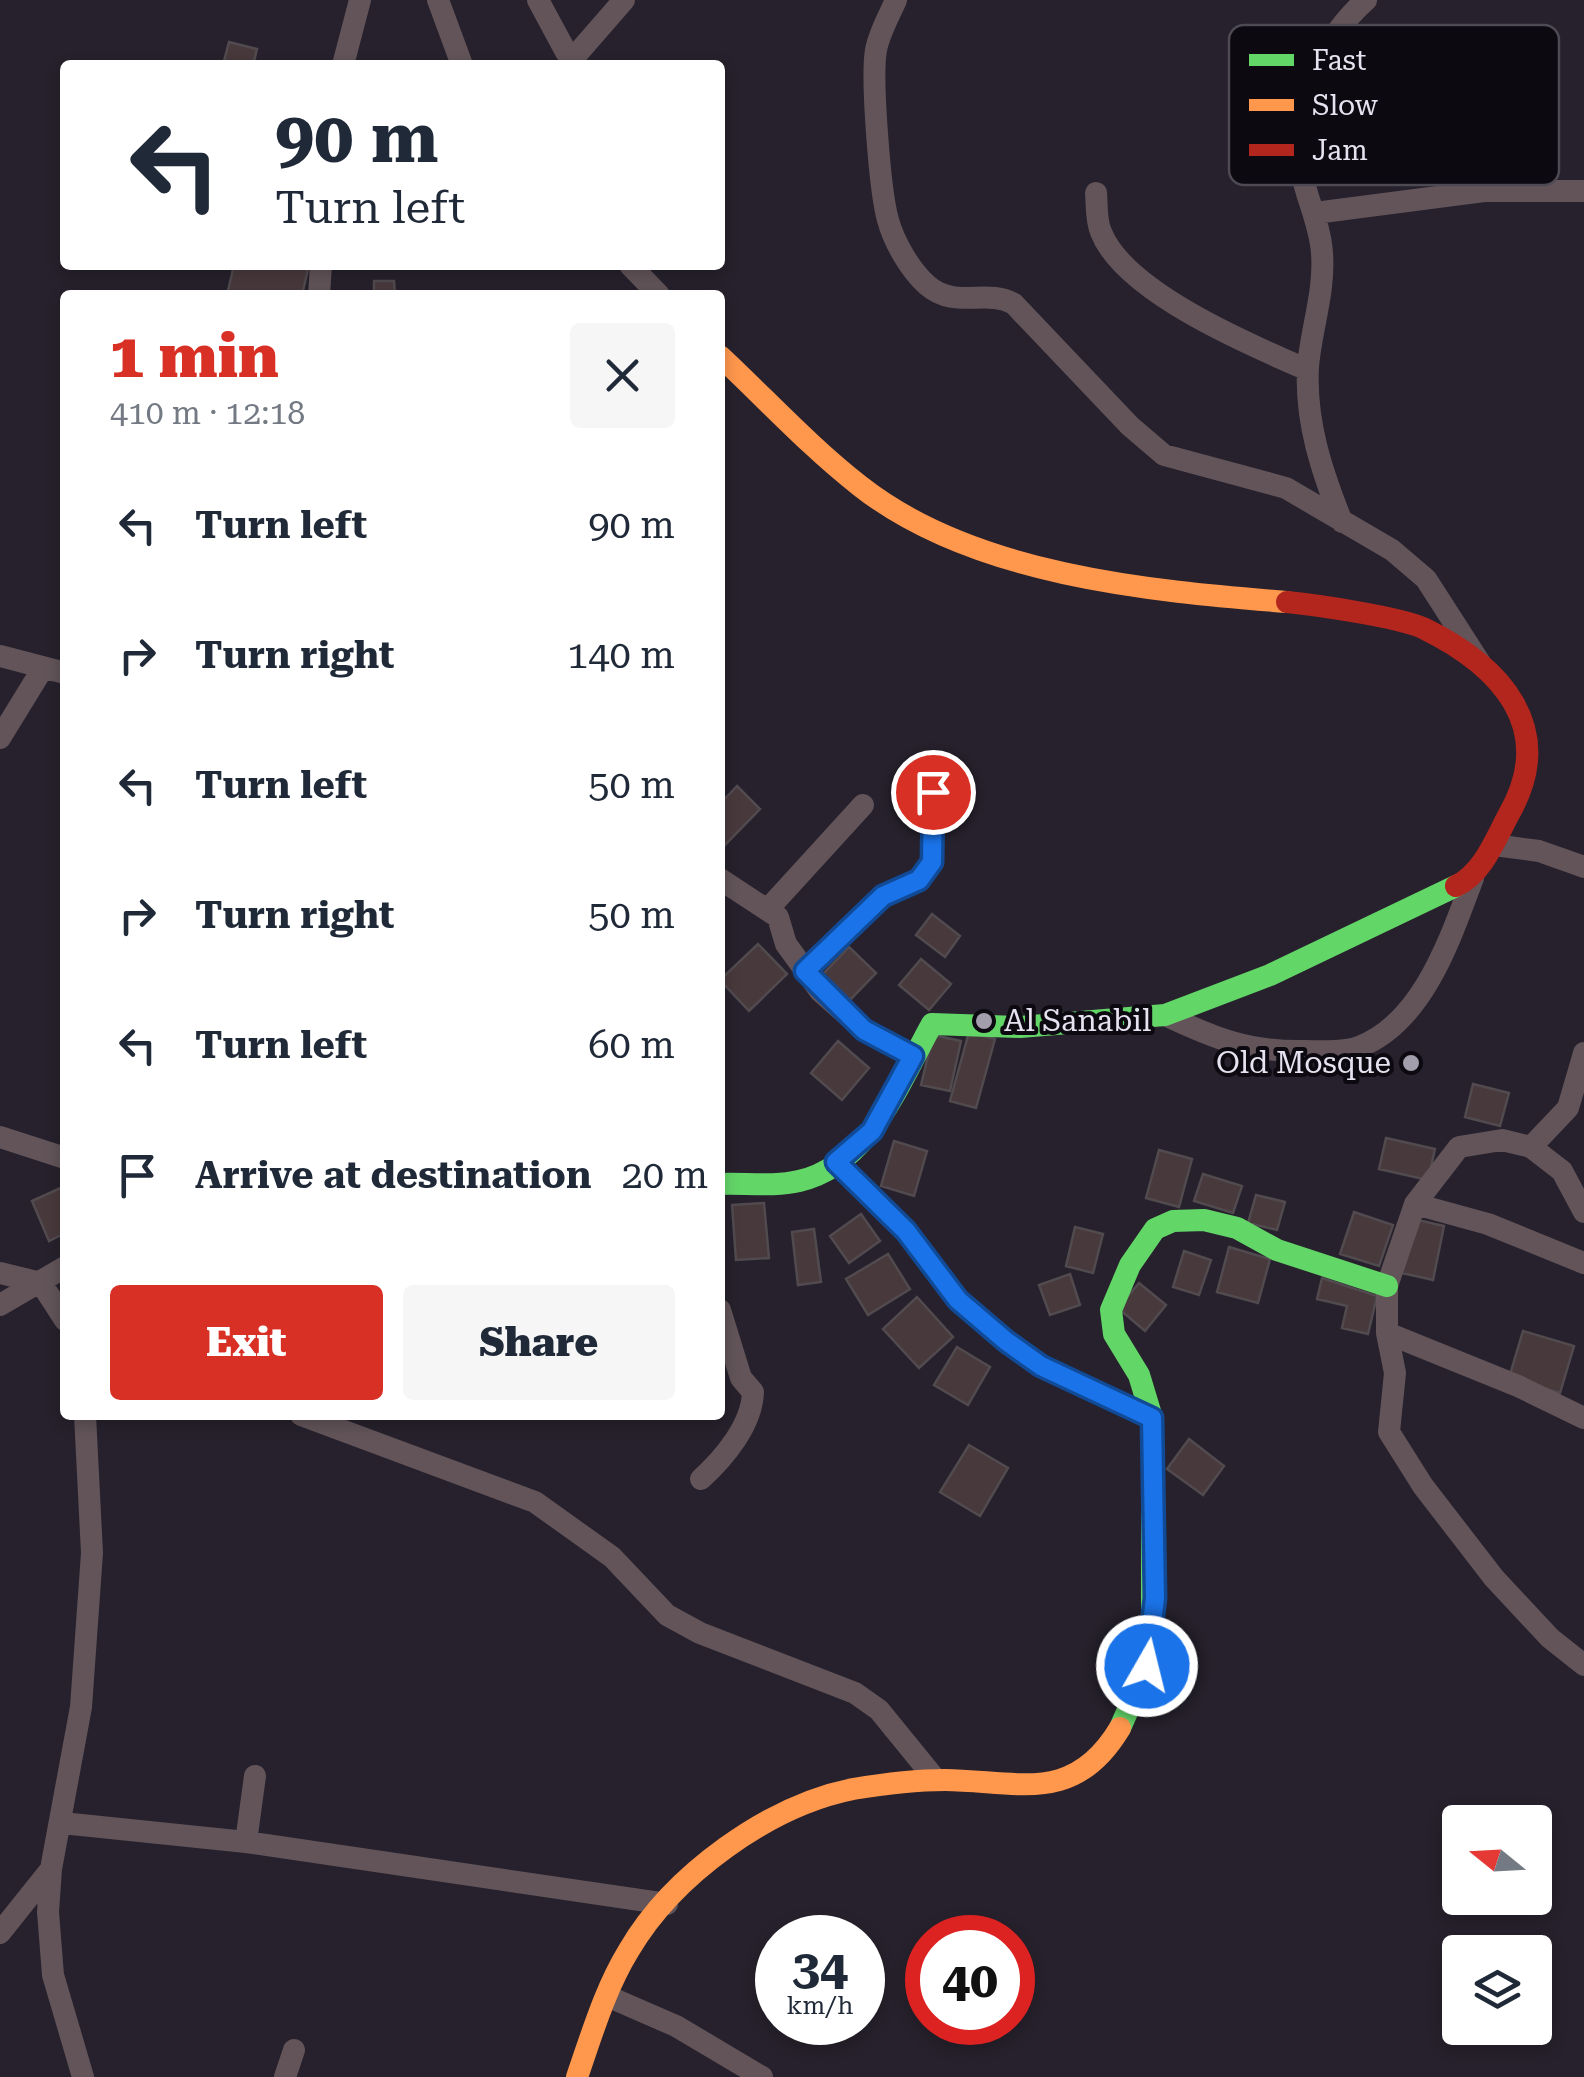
<!DOCTYPE html>
<meta charset="utf-8">
<style>
body{margin:0;font-family:"Roboto Serif",serif;background:#f6f6f7;color:#1f2937;height:100vh;display:flex;flex-direction:column;font-size:38px;white-space:nowrap}
*{box-sizing:border-box;margin:0}
p{font-size:32px;color:#747a83}
.icon{flex:none;width:55px;height:55px;fill:none;stroke:currentColor;stroke-width:2;stroke-linecap:round;stroke-linejoin:round}
.map{position:relative;flex:1;overflow:hidden}
.sheet{position:absolute;left:60px;top:290px;width:665px;height:1130px;display:flex;flex-direction:column;background:#fff;border-radius:10px;box-shadow:0 5px 15px #0003}
.sheet>*{flex:none}
.guide{position:absolute;left:60px;top:60px;width:665px;height:210px;border-radius:10px;box-shadow:0 5px 15px #0003;background:#fff;color:#1f2937;overflow:hidden}
.needle{width:65px;rotate:288deg}
.buttons{position:absolute;left:1442px;top:1805px;display:grid;gap:20px}
.buttons a{display:grid;place-items:center;width:110px;height:110px;border-radius:10px;background:#fff;box-shadow:0 5px 15px #0003;font-size:50px}
.speed{position:absolute;left:755px;top:1915px;display:flex;gap:20px;font-size:50px;font-weight:700;text-align:center}
.speed>*{display:grid;place-content:center;width:130px;height:130px;border-radius:50%;background:#fff;box-shadow:0 5px 15px #0003;line-height:1}
.speed small{font-size:25px;font-weight:400}
.speed .limit{border:15px solid #d22;background:#fff;color:#111}
.pin{position:absolute;display:grid;place-items:center;width:85px;height:85px;color:#fff;margin:-42px;border:5px solid #fff;border-radius:50%;box-shadow:0 2px 10px #0007}
.me{position:absolute;width:110px;margin:-55px;rotate:8deg;stroke-linejoin:round;filter:drop-shadow(0 0 8px #0008)}
.turn{display:flex;align-items:center;gap:35px;height:210px;padding:0 50px;font-size:45px}
.turn .icon{width:130px;height:130px;stroke-width:2.5}
.turn b{display:block;font-size:70px;line-height:85px}
.round{display:grid;place-items:center;flex:none;width:105px;height:105px;border-radius:10px;background:#f6f6f7}
.summary{display:flex;align-items:center;justify-content:space-between;height:170px;padding:0 50px}
h1{font-size:60px;font-weight:800;line-height:75px;color:#d93025}
.cta{display:flex;gap:20px;margin-top:auto;padding:20px 50px}
.cta a{flex:1;height:115px;border-radius:10px;background:#d93025;color:#fff;font-size:40px;font-weight:800;line-height:115px;text-align:center}
.cta a+a{background:#f6f6f7;color:#1f2937}
ul{padding:0;list-style:none}
li{display:flex;align-items:center;gap:30px;height:130px;padding:0 50px}
li div{flex:1}
li b{display:block;font-size:38px}
li em{font-style:normal}
.map>svg:first-child{display:block}
</style>
<div class="map">
<svg width="1584" height="2077" viewBox="0 0 1584 2077">
<rect width="100%" height="100%" fill="#26212c"/>
<path fill="#48393c" stroke="#514a4e" stroke-width="2.5" d="M229,42L257,49L253,65H223Z
M234,265H309L302,295H227Z
M374,281H394L395,295H374Z
M737,786L760,809L724,846L720,842V804Z
M932,914L960,936L945,957L916,935Z
M758,944L787,974L749,1011L720,980Z
M849,947L876,973L850,1000L823,974Z
M921,959L951,984L929,1010L899,985Z
M969,1032L995,1039L976,1108L950,1101Z
M933,1035L961,1041L950,1091L921,1085Z
M838,1041L869,1068L842,1100L811,1073Z
M1473,1084L1509,1093L1500,1126L1465,1117Z
M1386,1138L1435,1149L1428,1180L1379,1169Z
M894,1141L927,1151L914,1196L881,1186Z
M1159,1150L1192,1159L1179,1207L1146,1198Z
M1203,1174L1242,1186L1233,1213L1194,1201Z
M65,1186V1233L49,1241L32,1201Z
M1256,1195L1285,1202L1277,1230L1248,1223Z
M764,1203L769,1258L736,1260L732,1205Z
M1354,1212L1393,1225L1379,1266L1340,1254Z
M861,1214L880,1241L849,1263L830,1236Z
M1413,1219L1444,1226L1433,1280L1402,1273Z
M1075,1227L1103,1234L1093,1273L1066,1266Z
M814,1229L821,1282L798,1285L792,1232Z
M1229,1247L1270,1259L1258,1303L1217,1292Z
M1184,1251L1211,1260L1199,1295L1173,1287Z
M888,1254L910,1289L868,1315L846,1279Z
M1070,1274L1080,1305L1050,1315L1039,1285Z
M1322,1278L1377,1296L1368,1334L1342,1328L1347,1306L1317,1299Z
M1139,1283L1166,1305L1145,1331L1118,1308Z
M917,1297L953,1337L919,1368L883,1329Z
M1523,1331L1574,1346L1560,1393L1509,1378Z
M957,1347L990,1367L968,1405L934,1385Z
M1189,1439L1224,1466L1203,1495L1167,1469Z
M969,1445L1008,1468L980,1516L940,1492Z"/>
<g fill="none" stroke-linecap="round" stroke-linejoin="round">
<path stroke="#625459" stroke-width="22" d="M438,0L462,65
M538,0L566,52L577,54L624,0
M896,0C889,16 879,33 876,50C871,78 880,192 888,220C894,242 910,270 927,285C955,310 987,288 1014,304L1130,426L1164,455L1286,488L1392,550L1426,579L1480,663
M343,65L360,0
M1096,193C1097,205 1096,221 1101,232C1124,292 1252,346 1308,370
M1315,213L1484,191H1584
M630,265L659,295
M319,295L321,265
M1342,522C1322,472 1305,422 1308,367C1311,329 1325,292 1322,253C1320,222 1304,194 1300,164C1293,104 1322,39 1366,0
M0,656L65,673
M0,738L43,668
M1494,845L1539,851L1584,867
M720,879L778,917L786,944L820,991L864,1030L913,1056
M768,909L863,805
M805,971L883,895L919,880L933,862V792
M1165,1015C1216,1039 1248,1052 1305,1051C1321,1051 1344,1053 1359,1047C1424,1022 1451,936 1473,878
M1584,1053L1568,1108L1531,1147L1502,1140L1459,1147L1415,1204L1387,1286V1333L1395,1373L1389,1432L1423,1486L1494,1578L1550,1638L1584,1665
M0,1137L65,1158
M1531,1147L1562,1171L1584,1212
M836,1162L906,1231L958,1301L1006,1341L1041,1367L1152,1418
M1415,1204L1488,1224L1584,1263
M0,1273L41,1283L65,1320
M0,1305L65,1267
M1387,1333L1518,1386L1584,1418
M301,1415L535,1502L612,1557L667,1615L700,1633L855,1693L879,1710L936,1780
M701,1479C724,1458 752,1425 753,1392L741,1378L720,1310
M62,1823L246,1842L667,1904
M246,1842L255,1776
M0,1933L51,1869
M607,1996L676,2026L762,2077
M83,2077L53,1975L48,1912L51,1869L81,1707L92,1553L85,1415
M285,2077L294,2050"/>
<path stroke="#63d668" stroke-width="22" d="M720,1184C746,1183 774,1187 799,1181C870,1165 900,1081 932,1024L1020,1027L1165,1015L1270,975L1456,886
M1120,1728L1142,1678L1152,1636V1418L1139,1375L1114,1334L1111,1310L1130,1265L1155,1229L1173,1221L1204,1220L1237,1228L1277,1250L1387,1286"/>
<path stroke="#ff974d" stroke-width="22" d="M720,356C766,399 810,447 860,486C973,575 1149,591 1287,602
M577,2077C592,2034 605,1989 629,1950C673,1875 768,1806 853,1789C883,1784 915,1780 945,1780C1019,1781 1074,1805 1120,1728"/>
<path stroke="#b3261e" stroke-width="22" d="M1287,602C1317,605 1398,617 1423,628C1501,666 1558,728 1509,814C1495,840 1483,873 1456,886"/>
</g>
<g fill="none" stroke-linecap="round" stroke-linejoin="round">
<g stroke="#114b97" stroke-width="25">
<path id="route" d="M933,792L932,862L919,880L883,896L805,971L864,1030L913,1056L872,1131L836,1162L906,1231L958,1300L1006,1341L1041,1366L1152,1418L1155,1598L1147,1666"/>
</g>
<use href="#route" stroke="#1a73e8" stroke-width="18"/>
</g>
<g fill="#a39eab" stroke="#0c0911" stroke-width="4">
<circle cx="984" cy="1021" r="10"/>
<circle cx="1411" cy="1063" r="10"/>
</g>
<g text-anchor="middle" stroke-width="8" stroke-linejoin="round" paint-order="stroke">
<g font-size="30" fill="#e7e2ef" stroke="#0c0911" text-anchor="start">
<text x="1004" y="1031">Al Sanabil</text>
<text x="1391" y="1073" text-anchor="end">Old Mosque</text>
</g>
</g>
<rect x="1229" y="25" width="330" height="160" rx="15" fill="#0c0911" stroke="#4e4a54" stroke-width="2.5"/>
<rect x="1249" y="54" width="45" height="12" fill="#63d668"/>
<rect x="1249" y="99" width="45" height="12" fill="#ff974d"/>
<rect x="1249" y="144" width="45" height="12" fill="#b3261e"/>
<g font-size="28" fill="#e7e2ef">
<text x="1312" y="70">Fast</text>
<text x="1312" y="115">Slow</text>
<text x="1312" y="160">Jam</text>
</g>
</svg>
<div class="buttons">
<a><svg class="needle" viewBox="-14 -14 28 28"><path d="M0-13l5 13h-10z" fill="#e53935"/><path d="M0 13l5-13h-10z" fill="#747a83"/></svg></a>
<a><svg class="icon" aria-label="layers" viewBox="0 0 24 24"><path d="M12 4l9 5-9 5-9-5zM3 14l9 5 9-5"/></svg></a>
</div>
<div class="speed"><div>34<small>km/h</small></div><div class="limit">40</div></div>
<div class="pin" style="left:933px;top:792px;background:#d93025"><svg class="icon" aria-label="arrive" viewBox="0 0 24 24"><path d="M6 21V4h12l-3 4 3 4H6"/></svg></div>
<svg class="me" style="left:1147px;top:1666px" viewBox="-20 -20 40 40"><circle r="17" fill="#1a73e8" stroke="#fff" stroke-width="3"/><path d="M0-11L8 9 0 5-8 9z" fill="#fff"/></svg>
<div class="guide">
<div class="turn"><svg class="icon" aria-label="left" viewBox="0 0 24 24"><path d="M17 20v-9H6M10 6l-5 5 5 5"/></svg><div><b>90 m</b>Turn left</div></div>
</div>
<section class="sheet">
<div class="summary"><div><h1>1 min</h1><p>410 m · 12:18</p></div><a class="round"><svg class="icon" aria-label="close" viewBox="0 0 24 24"><path d="M6 6l12 12M18 6L6 18"/></svg></a></div>
<ul>
<li><svg class="icon" aria-label="left" viewBox="0 0 24 24"><path d="M17 20v-9H6M10 6l-5 5 5 5"/></svg><div><b>Turn left</b></div><em>90 m</em></li>
<li><svg class="icon" aria-label="right" viewBox="0 0 24 24"><path d="M7 20v-9h11M14 6l5 5-5 5"/></svg><div><b>Turn right</b></div><em>140 m</em></li>
<li><svg class="icon" aria-label="left" viewBox="0 0 24 24"><path d="M17 20v-9H6M10 6l-5 5 5 5"/></svg><div><b>Turn left</b></div><em>50 m</em></li>
<li><svg class="icon" aria-label="right" viewBox="0 0 24 24"><path d="M7 20v-9h11M14 6l5 5-5 5"/></svg><div><b>Turn right</b></div><em>50 m</em></li>
<li><svg class="icon" aria-label="left" viewBox="0 0 24 24"><path d="M17 20v-9H6M10 6l-5 5 5 5"/></svg><div><b>Turn left</b></div><em>60 m</em></li>
<li><svg class="icon" aria-label="arrive" viewBox="0 0 24 24"><path d="M6 21V4h12l-3 4 3 4H6"/></svg><div><b>Arrive at destination</b></div><em>20 m</em></li>
</ul>
<div class="cta"><a>Exit</a><a>Share</a></div>
</section>
</div>
